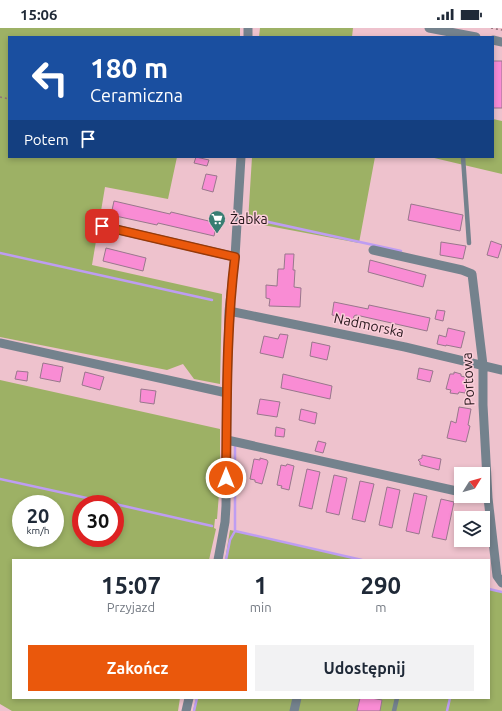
<!DOCTYPE html>
<html lang="pl">
<meta charset="utf-8">
<style>
body{margin:0;font-family:Ubuntu,sans-serif;background:#f2f2f3;color:#1f2937;height:100vh;display:flex;flex-direction:column;font-size:15px;white-space:nowrap}
*{box-sizing:border-box;margin:0}
p{font-size:13px;color:#747a83}
.icon{flex:none;width:22px;height:22px;fill:none;stroke:currentColor;stroke-width:2;stroke-linecap:round;stroke-linejoin:round}
.map{position:relative;flex:1;overflow:hidden}
.side{position:absolute;left:12px;top:531px;width:478px;height:140px;display:flex;flex-direction:column;background:#fff;border-radius:0px;box-shadow:0 2px 6px #0003}
.side>*{flex:none}
.top-card{position:absolute;left:8px;top:8px;width:486px;height:122px;border-radius:0px;box-shadow:0 2px 6px #0003;background:#1a4fa0;color:#fff;overflow:hidden}
.needle{width:26px;rotate:53deg}
.controls{position:absolute;left:454px;top:439px;display:grid;gap:8px}
.controls a{display:grid;place-items:center;width:36px;height:36px;border-radius:0px;background:#fff;box-shadow:0 2px 6px #0003;font-size:20px}
.speed{position:absolute;left:12px;top:467px;display:flex;gap:8px;font-size:20px;font-weight:700;text-align:center}
.speed>*{display:grid;place-content:center;width:52px;height:52px;border-radius:50%;background:#fff;box-shadow:0 2px 6px #0003;line-height:1}
.speed small{font-size:10px;font-weight:400}
.speed .limit{border:6px solid #d22;background:#fff;color:#111}
.pin{position:absolute;display:grid;place-items:center;width:34px;height:34px;color:#fff;margin:-17px;border-radius:8px;box-shadow:0 2px 6px #0006}
.me{position:absolute;width:44px;margin:-22px;rotate:0deg;stroke-linejoin:round;filter:drop-shadow(0 0 3px #0008)}
.turn{display:flex;align-items:center;gap:14px;height:84px;padding:0 16px;font-size:18px}
.turn .icon{width:52px;height:52px;stroke-width:2.5}
.turn b{display:block;font-size:28px;line-height:34px}
.then{display:flex;align-items:center;height:38px;padding:0 16px;background:#0003;gap:8px;font-size:15px}
.eta{display:flex;justify-content:space-evenly;align-items:center;height:68px;text-align:center}
.eta b{font-size:24px;font-weight:600;line-height:28px}
.button{display:flex;gap:8px;margin-top:auto;padding:8px 16px}
.button a{flex:1;height:46px;border-radius:0px;background:#ea580c;color:#fff;font-size:16px;font-weight:600;line-height:46px;text-align:center}
.button a+a{background:#f2f2f3;color:#1f2937}
.status{display:flex;justify-content:space-between;align-items:center;height:28px;padding:0 20px;background:#fff;direction:ltr}
.status svg{height:11px;fill:currentColor}
.map>svg:first-child{display:block}
</style>
<div class="status"><b>15:06</b><svg viewBox="0 0 49 12"><path d="M0 12V9h3v3zM5 12V6h3v6zM10 12V3h3v9zM15 12V0h3v12zM26 1h20v11H26zM47 4h2v5h-2z"/></svg></div>
<div class="map">
<svg width="502" height="683" viewBox="0 0 502 683">
<rect width="100%" height="100%" fill="#eec2cd"/>
<path fill="#9db165" fill-rule="evenodd" d="M0,0H240V9H9V129H177L168,171L105,159L92,237L222,266L220,356L194,351L183,336L167,342L0,309Z
M260,0H353L352,9H259Z
M493,91L502,93V146L430,129H493Z
M252,129H375L359,215L248,194Z
M0,352L220,401V453L217,491H215L214,500L216,501L209,532H13V670H180L178,683H12L0,676ZM21,476H55V510H21ZM81,476H115V510H81Z
M230,502L235,503L362,532H225Z
M489,561L502,564V683H193L196,670H489Z"/>
<g fill="none" stroke-linecap="round" stroke-linejoin="round">
<path stroke="#be9df2" stroke-width="2.5" d="M250,190L401,223
M0,225L212,272
M0,451L114,476
M115,476L212,498
M235,503L362,532
M226,532L230,512L235,503V416
M489,561L502,564
M194,683L197,670
M447,683L450,670"/>
</g>
<path fill="#f98cd4" stroke="#99778c" d="M493,33H502V80H493Z
M196,129L209,132L207,138L194,135Z
M206,146L217,148L213,164L202,161Z
M114,173L170,186L171,184L217,195L214,208L158,195L157,197L111,187Z
M411,176L463,187L460,203L408,192Z
M491,213L502,217L498,230L487,227Z
M441,214L466,218L463,231L440,227Z
M106,220L146,230L143,243L103,233Z
M285,226H294L293,242H295L294,259L301,260L300,279L269,278L270,271L266,270V257L277,258L278,241H284Z
M370,232L426,247L423,259L368,244Z
M334,274L368,281L369,277L430,290L427,303L356,287L354,288L353,292L348,291L347,293L337,290L338,288L332,287Z
M437,282L445,283L443,293L435,291Z
M448,300L465,304L461,320L446,317V318L437,316L439,307L446,309Z
M280,306L288,307L283,330L260,325L264,308L278,311Z
M312,314L330,318L327,332L310,328Z
M43,335L63,339L60,354L40,350Z
M419,340L433,343L430,354L417,351Z
M17,343L28,344L27,353L15,351Z
M85,344L104,349L100,362L82,357Z
M454,344L461,346V348L469,350L465,365L459,364L458,366L450,365L451,362L446,361L450,346H454Z
M283,346L332,358L330,371L281,360Z
M141,361L156,363L154,376L140,374Z
M260,371L280,374L277,389L257,386Z
M459,379L471,381L468,397L470,398L466,414L447,410L451,393L456,395Z
M301,381L317,385L315,396L299,392Z
M276,399L285,401L284,409L275,408Z
M318,413L326,415L323,425L315,423Z
M422,427L441,431L439,442L420,437V434L418,432L422,430Z
M260,430L267,432L268,434L262,456L255,454V452L250,451L254,431L260,432Z
M287,436L294,438L289,462L281,460L282,458L277,457L281,437L286,438Z
M307,441L320,444L312,481L299,478Z
M334,447L347,450L339,487L326,484Z
M360,453L374,456L365,494L352,491Z
M387,459L400,462L392,500L379,497Z
M414,465L427,468L419,506L406,503Z
M441,471L454,474L446,512L432,509Z
M360,670H371L382,672L380,683H357Z"/>
<g fill="none" stroke-linecap="round" stroke-linejoin="round">
<path stroke="#907179" stroke-width="1.5" stroke-dasharray="2 3" stroke-linecap="butt" d="M491,0L502,2
M0,69L9,71"/>
<path stroke="#74828d" stroke-width="4.5" d="M463,129L469,215
M394,683L397,670"/>
<path stroke="#74828d" stroke-width="9" d="M429,0L476,9
M248,9V0
M493,12L502,14
M102,198L235,229
M373,222L462,242L472,246L483,337V377L488,470L497,548L502,555
M229,283L405,319L502,342
M0,315L227,365
M227,412L461,464
M218,532L225,494L226,478L227,365L229,283L235,229L241,129
M186,683L189,670
M294,683L297,670"/>
</g>
<g fill="none" stroke-linecap="round" stroke-linejoin="round">
<g stroke="#983908" stroke-width="10">
<path id="route" d="M102,198L235,229C226,302 227,376 226,450"/>
</g>
<use href="#route" stroke="#ea580c" stroke-width="7"/>
</g>
<defs>
<g id="supermarket-pin" transform="scale(0.9)"><path d="M0 17L-7.5 6A9.5 9.5 0 1 1 7.5 6Z" fill="#387d72" stroke="#fbceda"/><path d="M-6-5.5h2.5l.6 2H6L4.5 2H-2.5L-4.4-4H-6ZM-1.5 3.2a1.3 1.3 0 1 0 .1 0ZM3 3.2a1.3 1.3 0 1 0 .1 0Z" fill="#fff"/></g>
</defs>
<g fill-rule="evenodd">
<use href="#supermarket-pin" x="217" y="191"/>
</g>
<g text-anchor="middle" stroke-width="3" stroke-linejoin="round" paint-order="stroke">
<g font-size="14" fill="#25151a" stroke="#fbceda" text-anchor="start">
<text x="230" y="196">Żabka</text>
</g>
<g font-size="14" fill="#25151a" stroke="#fbceda">
<text transform="translate(369 297) rotate(12)" y="5">Nadmorska</text>
<text transform="translate(468 351) rotate(-93)" y="5">Portowa</text>
</g>
</g>
</svg>
<div class="controls">
<a><svg class="needle" viewBox="-14 -14 28 28"><path d="M0-13l5 13h-10z" fill="#e53935"/><path d="M0 13l5-13h-10z" fill="#747a83"/></svg></a>
<a><svg class="icon" aria-label="layers" viewBox="0 0 24 24"><path d="M12 4l9 5-9 5-9-5zM3 14l9 5 9-5"/></svg></a>
</div>
<div class="speed"><div>20<small>km/h</small></div><div class="limit">30</div></div>
<div class="pin" style="left:102px;top:198px;background:#d93025"><svg class="icon" aria-label="arrive" viewBox="0 0 24 24"><path d="M6 21V4h12l-3 4 3 4H6"/></svg></div>
<svg class="me" style="left:226px;top:450px" viewBox="-20 -20 40 40"><circle r="17" fill="#ea580c" stroke="#fff" stroke-width="3"/><path d="M0-11L8 9 0 5-8 9z" fill="#fff"/></svg>
<div class="top-card">
<div class="turn"><svg class="icon" aria-label="left" viewBox="0 0 24 24"><path d="M17 20v-9H6M10 6l-5 5 5 5"/></svg><div><b>180 m</b>Ceramiczna</div></div>
<div class="then">Potem<svg class="icon" aria-label="arrive" viewBox="0 0 24 24"><path d="M6 21V4h12l-3 4 3 4H6"/></svg></div>
</div>
<section class="side">
<div class="eta">
<div><b>15:07</b><p>Przyjazd</p></div>
<div><b>1</b><p>min</p></div>
<div><b>290</b><p>m</p></div>
</div>
<div class="button"><a>Zakończ</a><a>Udostępnij</a></div>
</section>
</div>
